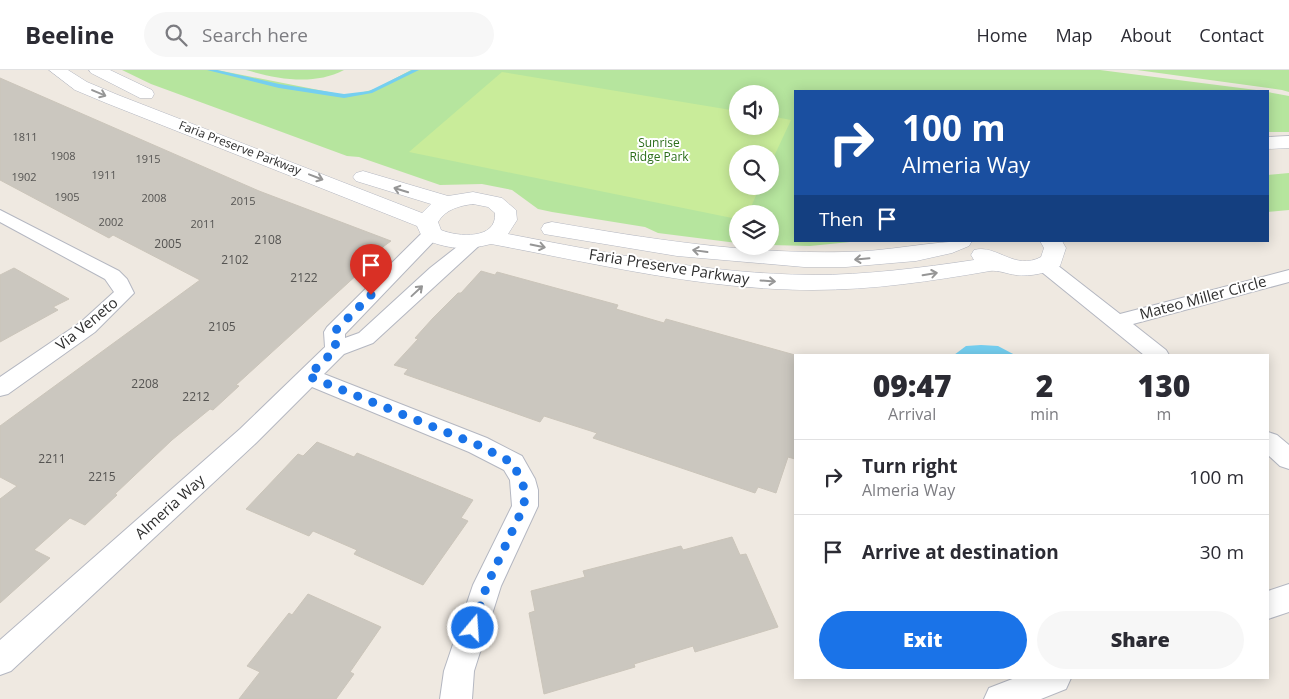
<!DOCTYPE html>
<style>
body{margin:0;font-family:"Open Sans",sans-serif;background:#f7f7f7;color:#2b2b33;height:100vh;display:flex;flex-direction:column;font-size:19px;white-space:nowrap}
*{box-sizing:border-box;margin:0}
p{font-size:16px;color:#7c7c81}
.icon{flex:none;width:28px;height:28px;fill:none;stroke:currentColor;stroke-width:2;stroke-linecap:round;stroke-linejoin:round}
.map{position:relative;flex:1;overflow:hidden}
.drawer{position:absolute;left:794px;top:284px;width:475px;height:325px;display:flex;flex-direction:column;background:#fff;border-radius:0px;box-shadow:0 2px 12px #0003}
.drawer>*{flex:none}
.top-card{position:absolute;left:794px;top:20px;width:475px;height:152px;border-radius:0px;box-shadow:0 2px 12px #0003;background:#1a4fa0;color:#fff;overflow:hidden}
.buttons{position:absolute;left:729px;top:15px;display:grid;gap:10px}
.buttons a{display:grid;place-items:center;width:50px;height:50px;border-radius:50%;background:#fff;box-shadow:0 2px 12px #0003;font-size:25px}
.pin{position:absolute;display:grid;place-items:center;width:42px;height:42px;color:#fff;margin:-51px -21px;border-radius:50% 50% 50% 0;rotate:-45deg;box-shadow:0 0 5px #0007}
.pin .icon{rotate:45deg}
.me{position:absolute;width:55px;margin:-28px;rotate:18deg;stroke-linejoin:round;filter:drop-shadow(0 0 4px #0008)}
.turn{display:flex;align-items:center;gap:18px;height:105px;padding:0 25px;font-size:22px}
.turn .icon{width:65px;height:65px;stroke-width:2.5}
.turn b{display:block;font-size:35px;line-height:42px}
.then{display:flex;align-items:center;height:48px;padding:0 25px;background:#0003;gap:10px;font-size:19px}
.eta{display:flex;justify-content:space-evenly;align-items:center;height:85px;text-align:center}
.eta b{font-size:30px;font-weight:800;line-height:35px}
.cta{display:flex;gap:10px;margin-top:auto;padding:10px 25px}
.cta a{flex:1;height:58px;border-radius:30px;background:#1a73e8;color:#fff;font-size:20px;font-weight:800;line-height:58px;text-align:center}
.cta a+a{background:#f7f7f7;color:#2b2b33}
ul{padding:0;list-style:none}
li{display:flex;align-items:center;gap:15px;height:75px;padding:0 25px;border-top:1px solid #e1e1e2}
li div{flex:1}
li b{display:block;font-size:19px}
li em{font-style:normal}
header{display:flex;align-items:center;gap:30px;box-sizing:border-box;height:70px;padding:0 25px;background:#fff;border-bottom:1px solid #e1e1e2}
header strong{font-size:24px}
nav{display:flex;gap:28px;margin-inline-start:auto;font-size:18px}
.search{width:350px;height:45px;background:#f7f7f7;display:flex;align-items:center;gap:12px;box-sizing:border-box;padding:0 18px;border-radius:28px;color:#7c7c81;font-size:19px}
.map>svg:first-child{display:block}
</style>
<header>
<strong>Beeline</strong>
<div class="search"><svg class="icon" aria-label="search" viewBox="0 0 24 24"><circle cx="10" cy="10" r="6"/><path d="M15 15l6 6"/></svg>Search here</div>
<nav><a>Home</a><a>Map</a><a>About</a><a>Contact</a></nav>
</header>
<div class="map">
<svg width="1289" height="629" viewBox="0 0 1289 629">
<rect width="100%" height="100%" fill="#efe9e1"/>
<path fill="#b6e59e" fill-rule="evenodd" d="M122,0H217L349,26L375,19L411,0H1100L1264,21H795V171H860L810,176L770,175V144H738L737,173L658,163L645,157L552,142L538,139L512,120L482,114L440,115L359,87L347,86L151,14ZM738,24H770V56H738ZM738,84H770V116H738Z
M246,0H344C313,16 278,9 246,0Z
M1137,0H1289V22L1282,20Z
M1268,22L1289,26V62H1268Z
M1289,103V140L1268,142V105Z"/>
<path fill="#c9ec9a" d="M502,2L737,41L738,56H770V46L791,50L770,95V84H738V116H760L748,144H738L737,149L409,82Z"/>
<path fill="#75cff0" d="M981,275L998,276L1015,285H954L966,276Z"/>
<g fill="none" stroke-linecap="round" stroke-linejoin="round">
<path fill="#75cff0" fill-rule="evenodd" d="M207,0H217L279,14L344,24L369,21L412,0H419L372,23L344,28L279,18Z"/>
</g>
<path fill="#cbc7bf" stroke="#cbc5ba" d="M0,8L259,121L391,171L351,200L360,202L236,315L239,316L213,340L210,339L172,370L115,424L117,425L85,455L70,448L34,480L50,488L0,533V429L17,416L0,407V356L200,210L113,165L109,168L0,110Z
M14,198L69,229L53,237L58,240L0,272V205Z
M481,201L495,205L497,202L618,235L616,239L664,253L666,249L795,285V389L788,387L776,423L758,417L755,423L593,368L597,363L544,346L540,352L404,304L408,299L394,295L418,269L415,268L433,248L458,223H461Z
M317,372L354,387L357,383L473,430L461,448L468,451L423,515L354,484L357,480L313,461L309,466L246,439L298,384L303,386Z
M732,467L740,485L746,484L778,557L695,582L693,576L634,594L635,597L544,624L529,543L535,541L531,521L585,507L583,501L681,476L683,480Z
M308,524L381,557L350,602L354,604L336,629H239L260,602L247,596L289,543L292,545Z"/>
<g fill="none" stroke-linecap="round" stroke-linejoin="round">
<g stroke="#b4b7c1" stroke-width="2">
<path id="street" d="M0,140L119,201L127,209L134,223L95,262L8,324L0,326V307L81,252L114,222L105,209L0,152Z
M431,159L437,160L440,164L437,168L345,264V268L359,263L430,198L467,169H479L482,173L373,273L344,284L324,304L487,368L522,386L535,409L538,420V436L501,516L474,601L472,629H440L444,601L473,515L512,436L510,410L504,400L469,382L312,317L256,373L11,601L0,605V570L240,359L325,277L324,262L327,257L425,160Z
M1045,189L1052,191L1120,244L1289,200V212L1133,254L1166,280L1169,285H1144L1038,199L1036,195L1038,191Z
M1268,362L1277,365L1289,375V399L1280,396L1268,385Z
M1289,514V542L1268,549V521Z
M1015,608H1071L1066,619L1041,629H984L989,618Z"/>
</g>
<g stroke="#b4b7c1" stroke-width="1">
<path id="secondary" d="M49,0H68L87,12L118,25L422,143L431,134L356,111L353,107L356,103L363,101L448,126L473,122L502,128L516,140L517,150L508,164C608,183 709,204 812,205C866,205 920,198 974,190L971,185L974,180C997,174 1014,201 1041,187L1044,178L1040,171H1062L1066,178L1060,196C1047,203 1031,207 1016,205C1007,204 999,200 990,201C932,211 873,220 813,220C704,220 598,194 491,174C465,181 448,179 423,169L417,156L106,33L75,20ZM473,134L488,137L495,143C497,170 458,167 441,160L438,152C446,139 459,136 473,134Z
M89,0H110L152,20L154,24L152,28H140L91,3Z
M1289,66V78L1268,79V67Z
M552,152C649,169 745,184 843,182C887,182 929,171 972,171L969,176L952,183L916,191L846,197H804L677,186L544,164L541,159L544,154Z"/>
</g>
<use href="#street" fill="#fff" fill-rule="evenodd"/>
<use href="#secondary" fill="#fff" fill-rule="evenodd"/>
</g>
<defs><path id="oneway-shaft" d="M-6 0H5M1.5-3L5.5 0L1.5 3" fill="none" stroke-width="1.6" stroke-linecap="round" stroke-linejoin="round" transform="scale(1.25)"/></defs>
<g stroke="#969696">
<use href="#oneway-shaft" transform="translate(99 23) rotate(23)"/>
<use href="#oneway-shaft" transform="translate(316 107) rotate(21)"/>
<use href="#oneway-shaft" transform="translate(401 120) rotate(-163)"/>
<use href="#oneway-shaft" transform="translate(538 176) rotate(11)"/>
<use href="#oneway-shaft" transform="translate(700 181) rotate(-172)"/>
<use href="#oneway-shaft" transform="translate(862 189) rotate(175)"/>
<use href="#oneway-shaft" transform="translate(930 204) rotate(-9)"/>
<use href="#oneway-shaft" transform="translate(768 211) rotate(4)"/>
<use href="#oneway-shaft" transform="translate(417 221) rotate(-43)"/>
</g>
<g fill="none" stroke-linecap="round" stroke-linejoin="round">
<path stroke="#1a73e8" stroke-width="9" stroke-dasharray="0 16.2" d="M371,225L334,262L336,279L308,306L478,375L513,393L525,420L524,436L487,515L473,558"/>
</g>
<g text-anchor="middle" stroke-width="4" stroke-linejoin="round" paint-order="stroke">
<g font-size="11" fill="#555452">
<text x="25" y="71">1811</text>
<text x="63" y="90">1908</text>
<text x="148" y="93">1915</text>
<text x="104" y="109">1911</text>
<text x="24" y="111">1902</text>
<text x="67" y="131">1905</text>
<text x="154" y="132">2008</text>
<text x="243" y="135">2015</text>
<text x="111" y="156">2002</text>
<text x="203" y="158">2011</text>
</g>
<g font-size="12" fill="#2c6e1b" stroke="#fff">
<text x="659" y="77">Sunrise<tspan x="659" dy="14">Ridge Park</tspan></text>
</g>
<g font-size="12" fill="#2e2e2e" stroke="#fff">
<text transform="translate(240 78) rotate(21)" y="4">Faria Preserve Parkway</text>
</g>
<g font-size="12" fill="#555452">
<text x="268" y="174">2108</text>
<text x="168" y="178">2005</text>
<text x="235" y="194">2102</text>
<text x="304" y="212">2122</text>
<text x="222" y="261">2105</text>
<text x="145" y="318">2208</text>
<text x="196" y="331">2212</text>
<text x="52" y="393">2211</text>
<text x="102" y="411">2215</text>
</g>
<g font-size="15" fill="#2e2e2e" stroke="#fff">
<text transform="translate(669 197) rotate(9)" y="5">Faria Preserve Parkway</text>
<text transform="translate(1203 228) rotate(-15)" y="5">Mateo Miller Circle</text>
<text transform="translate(87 254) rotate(-39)" y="5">Via Veneto</text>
<text transform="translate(170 437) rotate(-42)" y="5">Almeria Way</text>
</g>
</g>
</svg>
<div class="buttons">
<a><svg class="icon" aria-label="sound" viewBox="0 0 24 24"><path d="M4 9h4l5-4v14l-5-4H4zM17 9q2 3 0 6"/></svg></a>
<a><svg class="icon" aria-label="search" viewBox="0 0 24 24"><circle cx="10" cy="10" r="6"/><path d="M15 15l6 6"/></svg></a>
<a><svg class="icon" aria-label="layers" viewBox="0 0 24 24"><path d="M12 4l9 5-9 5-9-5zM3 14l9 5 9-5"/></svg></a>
</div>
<div class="pin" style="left:371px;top:225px;background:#d93025"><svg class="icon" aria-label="arrive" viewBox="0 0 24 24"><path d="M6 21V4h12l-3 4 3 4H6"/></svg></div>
<svg class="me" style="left:473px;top:558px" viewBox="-20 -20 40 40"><circle r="17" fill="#1a73e8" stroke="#fff" stroke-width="3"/><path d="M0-11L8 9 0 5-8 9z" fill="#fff"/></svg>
<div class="top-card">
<div class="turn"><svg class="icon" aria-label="right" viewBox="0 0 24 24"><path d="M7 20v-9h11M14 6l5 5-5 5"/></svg><div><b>100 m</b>Almeria Way</div></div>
<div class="then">Then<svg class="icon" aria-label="arrive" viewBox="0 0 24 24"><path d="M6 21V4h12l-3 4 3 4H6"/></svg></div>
</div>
<section class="drawer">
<div class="eta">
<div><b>09:47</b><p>Arrival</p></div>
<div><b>2</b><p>min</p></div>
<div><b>130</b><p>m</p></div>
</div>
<ul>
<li><svg class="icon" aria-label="right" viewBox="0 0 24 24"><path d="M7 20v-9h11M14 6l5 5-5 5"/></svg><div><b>Turn right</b><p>Almeria Way</p></div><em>100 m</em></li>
<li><svg class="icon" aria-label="arrive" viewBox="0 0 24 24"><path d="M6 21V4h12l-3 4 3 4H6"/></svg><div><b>Arrive at destination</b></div><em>30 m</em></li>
</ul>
<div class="cta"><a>Exit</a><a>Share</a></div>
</section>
</div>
